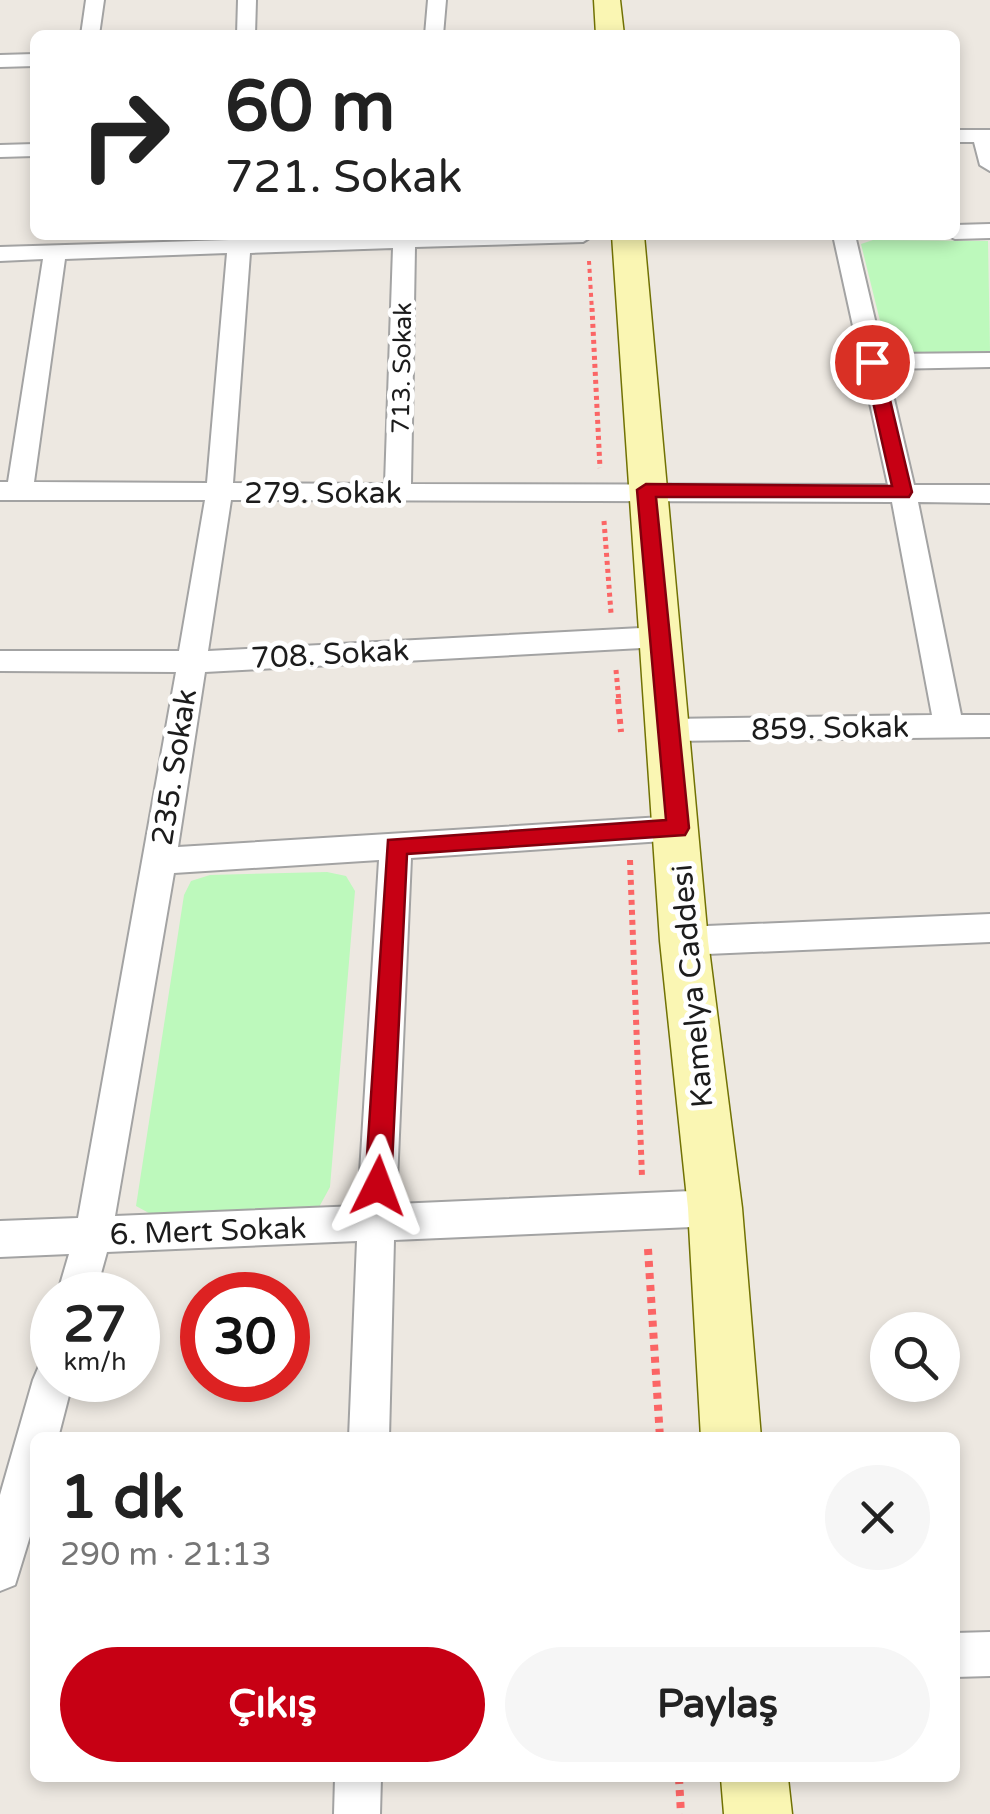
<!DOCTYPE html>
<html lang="tr">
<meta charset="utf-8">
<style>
body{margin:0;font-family:"Varela Round",sans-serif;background:#f6f6f6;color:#222;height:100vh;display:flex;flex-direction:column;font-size:38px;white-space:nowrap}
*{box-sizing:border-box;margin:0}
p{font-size:32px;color:#767676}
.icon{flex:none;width:55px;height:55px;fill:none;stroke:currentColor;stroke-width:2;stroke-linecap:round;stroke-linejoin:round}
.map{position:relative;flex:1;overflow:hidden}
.side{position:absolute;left:30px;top:1432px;width:930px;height:350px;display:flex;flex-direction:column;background:#fff;border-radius:15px;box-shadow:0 5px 15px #0003}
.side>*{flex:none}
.banner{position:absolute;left:30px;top:30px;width:930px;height:210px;border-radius:15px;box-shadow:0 5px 15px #0003;background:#fff;color:#222;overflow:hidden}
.buttons{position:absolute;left:870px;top:1312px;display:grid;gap:20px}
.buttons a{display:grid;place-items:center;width:90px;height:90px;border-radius:50%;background:#fff;box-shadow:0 5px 15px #0003;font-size:50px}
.speed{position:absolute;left:30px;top:1272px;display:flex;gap:20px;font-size:50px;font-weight:700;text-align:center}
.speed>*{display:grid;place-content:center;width:130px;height:130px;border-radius:50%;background:#fff;box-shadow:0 5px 15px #0003;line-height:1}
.speed small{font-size:25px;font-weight:400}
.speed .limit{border:15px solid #d22;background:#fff;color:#111}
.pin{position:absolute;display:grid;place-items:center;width:85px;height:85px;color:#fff;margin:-42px;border:5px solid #fff;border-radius:50%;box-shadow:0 2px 10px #0007}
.me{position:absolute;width:110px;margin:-55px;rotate:3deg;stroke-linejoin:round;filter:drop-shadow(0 0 8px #0008)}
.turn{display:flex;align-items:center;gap:35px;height:210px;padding:0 30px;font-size:45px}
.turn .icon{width:130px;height:130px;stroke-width:2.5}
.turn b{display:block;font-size:70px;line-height:85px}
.round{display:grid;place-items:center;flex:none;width:105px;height:105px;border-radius:52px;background:#f6f6f6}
.headline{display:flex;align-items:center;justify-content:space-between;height:170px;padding:0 30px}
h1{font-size:60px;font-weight:700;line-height:75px}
.primary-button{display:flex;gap:20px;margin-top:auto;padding:20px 30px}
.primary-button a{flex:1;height:115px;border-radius:60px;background:#c70014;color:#fff;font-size:40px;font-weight:700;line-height:115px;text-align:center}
.primary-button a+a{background:#f6f6f6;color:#222}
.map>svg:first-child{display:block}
</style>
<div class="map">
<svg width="990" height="1814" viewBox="0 0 990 1814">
<rect width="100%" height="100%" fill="#ede8e1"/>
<path fill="#bdf9bc" d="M873,240L988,241L990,352H900L886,345L861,244Z
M327,872L346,876L355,891L330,1187L318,1209L158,1218L136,1206L184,895L191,881L210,875Z"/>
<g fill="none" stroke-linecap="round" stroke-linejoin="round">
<g stroke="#a3a3a3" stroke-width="4">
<path id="street" d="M86,0H104L99,35H81Z
M238,0H256L255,35H237Z
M428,0H446L443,35H425Z
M35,54V66L0,67V55Z
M955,130H990V171L980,165L974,142H955Z
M35,144V156L0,157V145Z
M990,224V238L955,239L946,235H955V225Z
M229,235H251V239L594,235L583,242L415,247L411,484L888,485L833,235H855L883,354L990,353V367L887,369L914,485H990V503L918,502L961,715H990V737L670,741L659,738L655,730L659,722L670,719L932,715L892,502L231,500L208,651L660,627L670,630L674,637L670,644L660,647L205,672L178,847L678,816L689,819L694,828L689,837L678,840L411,858L396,1204L715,1190L728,1196L734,1208L728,1220L715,1226L394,1240L389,1438H349L357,1241L107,1252L95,1295H57L69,1254L0,1257V1221L78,1218L176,672L0,671V651H179L205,500H0V482H8L43,259L0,261V247L229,240ZM393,248L385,484L233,483L250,253ZM227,253L207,483L34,482L65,259ZM379,860L358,1206L115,1216L174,873Z
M990,914V942L684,955L672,951L667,941L672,931L684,927Z
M52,1360V1380H73L58,1438H35V1520L15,1585L0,1591V1495L33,1380L39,1366Z
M990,1632V1676L955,1677V1633Z
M335,1778H381L380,1814H334Z"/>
</g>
<g stroke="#717204" stroke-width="3">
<path id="secondary" d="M594,0H620L624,35H596Z
M612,235H644L708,941L742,1208L761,1438H701L688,1208L660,941Z
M721,1778H788L792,1814H724Z"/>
</g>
<path stroke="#fb6565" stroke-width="4" stroke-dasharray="4 4" stroke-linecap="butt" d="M589,261L592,311"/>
<path stroke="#fb6565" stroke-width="5" stroke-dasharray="4 4" stroke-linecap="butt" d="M592,308L600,468
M604,521L611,613
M616,670L619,702"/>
<path stroke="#fb6565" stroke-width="6" stroke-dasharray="5 5" stroke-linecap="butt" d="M618,699L621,732
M630,860L642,1177"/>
<path stroke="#fb6565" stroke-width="8" stroke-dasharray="6 6" stroke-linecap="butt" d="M648,1249L660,1438
M679,1778L681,1814"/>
<use href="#street" fill="#fff" fill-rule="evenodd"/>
<use href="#secondary" fill="#faf6b3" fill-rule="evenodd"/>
</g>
<path fill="#c70014" stroke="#81000d" stroke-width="2.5" d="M872,357L881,362L912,492L909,497H656L689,828L685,835L407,854L391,1186L387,1195L378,1199L369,1195L365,1186L388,840L666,820L637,490L646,484L892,486L864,362Z"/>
<g text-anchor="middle" stroke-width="10" stroke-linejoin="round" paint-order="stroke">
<g font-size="25" fill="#1c1c1c" stroke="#fff">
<text transform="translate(401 368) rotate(-89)" y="9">713. Sokak</text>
</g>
<g font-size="30" fill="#1c1c1c" stroke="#fff">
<text x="323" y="503">279. Sokak</text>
<text transform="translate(330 654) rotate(-3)" y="10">708. Sokak</text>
<text transform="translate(830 728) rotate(-1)" y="10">859. Sokak</text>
<text transform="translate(174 767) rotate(-81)" y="10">235. Sokak</text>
<text transform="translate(692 986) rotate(-95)" y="10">Kamelya Caddesi</text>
<text transform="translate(208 1231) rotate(-2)" y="10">6. Mert Sokak</text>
</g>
</g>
</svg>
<div class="buttons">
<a><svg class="icon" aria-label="search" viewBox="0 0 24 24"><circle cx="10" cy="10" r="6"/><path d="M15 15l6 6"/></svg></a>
</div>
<div class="speed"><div>27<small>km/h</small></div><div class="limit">30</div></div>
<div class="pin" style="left:872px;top:362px;background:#d93025"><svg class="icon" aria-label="arrive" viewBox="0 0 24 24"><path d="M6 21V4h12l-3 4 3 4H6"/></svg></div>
<svg class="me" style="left:378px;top:1186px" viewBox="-20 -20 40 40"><path d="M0-17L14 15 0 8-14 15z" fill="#c70014" stroke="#fff" stroke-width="4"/></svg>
<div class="banner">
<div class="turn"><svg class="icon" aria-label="right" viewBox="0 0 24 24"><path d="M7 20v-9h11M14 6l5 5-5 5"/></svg><div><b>60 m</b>721. Sokak</div></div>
</div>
<section class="side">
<div class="headline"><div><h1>1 dk</h1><p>290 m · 21:13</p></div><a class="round"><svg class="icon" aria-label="close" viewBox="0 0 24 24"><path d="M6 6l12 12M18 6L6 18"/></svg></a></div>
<div class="primary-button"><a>Çıkış</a><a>Paylaş</a></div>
</section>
</div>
